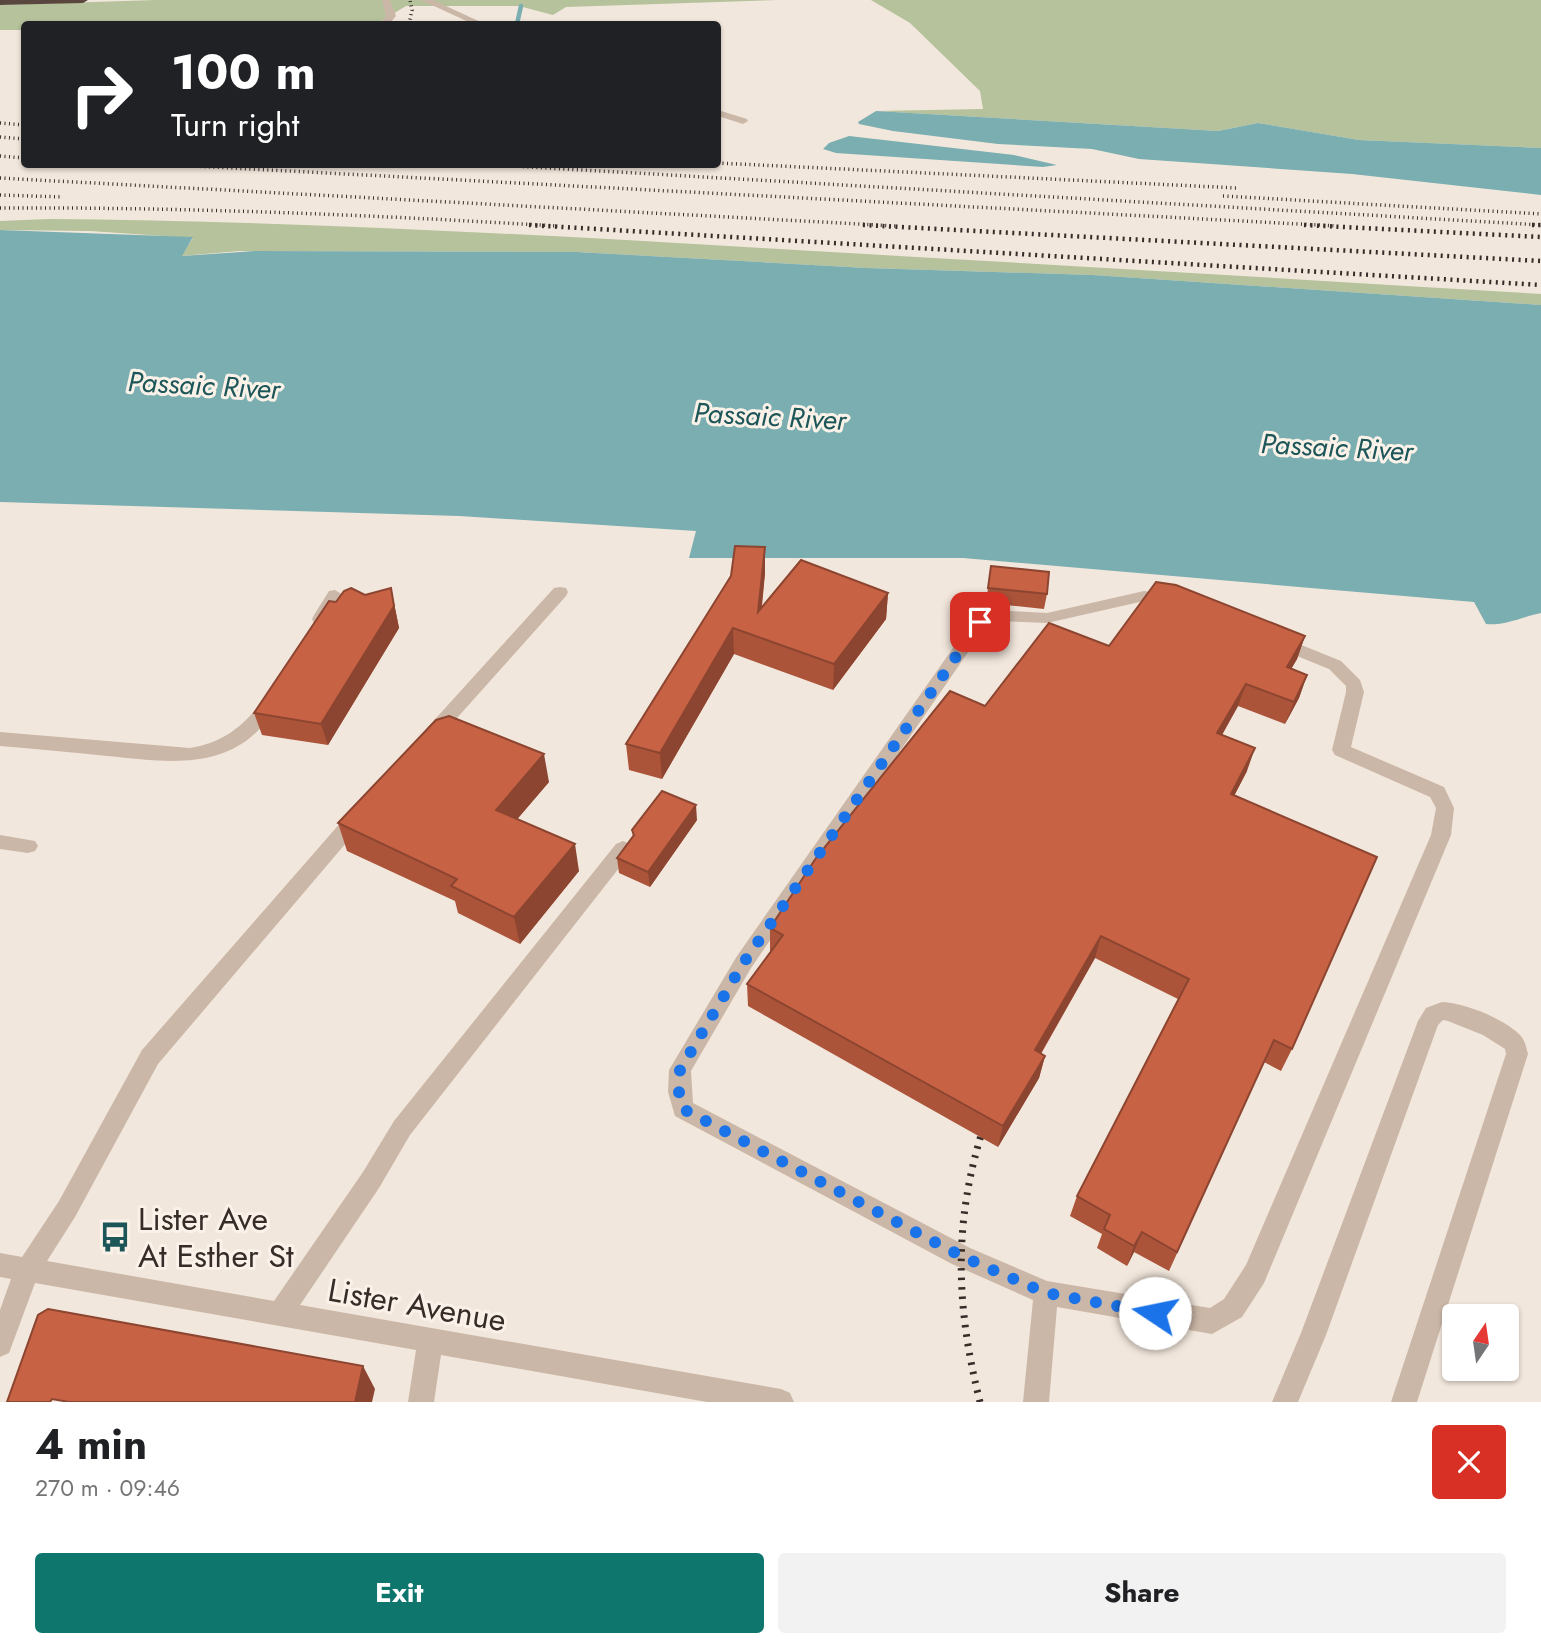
<!DOCTYPE html>
<meta charset="utf-8">
<style>
body{margin:0;font-family:Jost,sans-serif;background:#f2f2f2;color:#202124;height:100vh;display:flex;flex-direction:column;font-size:26px;white-space:nowrap}
*{box-sizing:border-box;margin:0}
p{font-size:23px;color:#757577}
.icon{flex:none;width:38px;height:38px;fill:none;stroke:currentColor;stroke-width:2;stroke-linecap:round;stroke-linejoin:round}
.map{position:relative;height:1402px;overflow:hidden}
.details{display:flex;flex-direction:column;background:#fff;flex:1}
.details>*{flex:none}
.banner{position:absolute;left:21px;top:21px;width:700px;height:147px;border-radius:7px;box-shadow:0 2px 5px #0004;background:#202124;color:#fff;overflow:hidden}
.needle{width:46px;rotate:13deg}
.tools{position:absolute;left:1442px;top:1304px;display:grid;gap:14px}
.tools a{display:grid;place-items:center;width:77px;height:77px;border-radius:7px;background:#fff;box-shadow:0 2px 5px #0004;font-size:35px}
.pin{position:absolute;display:grid;place-items:center;width:60px;height:60px;color:#fff;margin:-30px;border-radius:14px;box-shadow:0 4px 10px #0006}
.me{position:absolute;width:77px;margin:-38px;rotate:281deg;stroke-linejoin:round;filter:drop-shadow(0 0 5px #0008)}
.turn{display:flex;align-items:center;gap:24px;height:147px;padding:0 35px;font-size:32px}
.turn .icon{width:91px;height:91px;stroke-width:2.5}
.turn b{display:block;font-size:49px;line-height:60px}
.round{display:grid;place-items:center;flex:none;width:74px;height:74px;border-radius:7px;background:#f2f2f2}
.head{display:flex;align-items:center;justify-content:space-between;height:119px;padding:0 35px}
h1{font-size:42px;font-weight:700;line-height:52px}
.button{display:flex;gap:14px;margin-top:auto;padding:14px 35px}
.button a{flex:1;height:80px;border-radius:7px;background:#0f766e;color:#fff;font-size:28px;font-weight:700;line-height:80px;text-align:center}
.button a+a{background:#f2f2f2;color:#202124}
.map>svg:first-child{display:block}
</style>
<div class="map">
<svg width="1541" height="1402" viewBox="0 0 1541 1402">
<rect width="100%" height="100%" fill="#f2e7dc"/>
<path fill="#b5c29b" d="M156,0H777L566,7L553,15L519,6H406L378,23L365,24H24V30H0V5Z
M871,0H1541V148L1359,140L1258,123L1218,131L876,111L983,109L980,91L910,23Z
M49,219C287,221 524,234 762,248C1021,263 1281,278 1541,294V305L1093,275L867,268L577,252L239,251L181,256L193,238L90,231L0,230V221Z"/>
<path fill="#7aaeb0" d="M876,111L1218,131L1258,123L1359,140L1541,148V195L1352,174L1139,159L1092,149L998,144L893,131L859,124L858,122Z
M849,136L1014,155L1057,165L1043,167L836,153L823,149L829,143Z
M0,230L193,237L182,256L255,251L577,252L867,268L1093,275L1541,305V613C1522,617 1504,626 1486,624L1474,602L963,558H689L696,531L459,516L0,502Z"/>
<g fill="none" stroke-linecap="round" stroke-linejoin="round">
<path stroke="#7aaeb0" stroke-width="4.5" d="M517,24L521,6"/>
<path fill="#cbb7a7" fill-rule="evenodd" d="M382,0H390L396,16L389,24H380L386,16Z
M421,0H433L485,24H473Z
M718,110L747,119L748,121L743,124L718,116Z
M560,587L566,588L568,592L566,596L440,737H428L425,732L428,727L554,588Z
M335,590L343,595L326,623H314L312,619L314,615L329,591Z
M1144,591L1181,596L1341,661L1360,680L1364,692L1351,747L1444,787L1454,808L1451,835L1264,1283L1242,1317L1212,1334L1057,1307L1049,1402H1023L1033,1300L952,1264L675,1116L668,1092L669,1070L737,956L974,618L993,610L1047,613ZM1144,601L1172,605L1329,669L1346,686V692L1332,750L1335,755L1430,797L1436,808L1431,835L1246,1265L1224,1299L1210,1308L1047,1281L970,1248L693,1103L691,1071L751,968L986,626L996,621L1047,623Z
M270,697L279,703C238,773 177,763 107,756C71,752 36,749 0,746V732L190,748C223,743 245,725 264,699Z
M356,811L363,813L365,818L363,823L158,1064L75,1217L47,1261L274,1301L363,1172L394,1121L616,844L623,841L630,844L633,849L630,854L410,1135L379,1188L300,1305L781,1389L790,1393L794,1402H707L441,1355L434,1402H408L416,1350L35,1283L9,1353L0,1357V1310L11,1279L0,1277V1253L22,1257L59,1201L142,1050L349,813Z
M0,835L35,841L38,846L35,851L28,853L0,849Z
M1442,1002C1465,1003 1502,1018 1519,1034C1525,1039 1526,1047 1528,1054L1417,1402H1391L1506,1054L1505,1049L1483,1035L1448,1021L1443,1020L1438,1025L1326,1335L1298,1402H1272L1301,1333L1418,1021L1426,1008Z"/>
<path fill="#58463f" fill-rule="evenodd" d="M0,0H88L83,3L0,5Z"/>
<path stroke="#372c28" stroke-width="3.5" stroke-dasharray="1 3.5" stroke-linecap="butt" d="M409,24L412,10L410,0
M0,123L24,125
M0,137L24,139
M0,156L24,158
M718,163L1237,188
M155,164L1337,226
M478,164L1541,225
M0,178L896,226
M0,195L63,197
M1223,196L1541,214
M0,208C187,207 372,215 558,226"/>
<path stroke="#372c28" stroke-width="4.5" stroke-dasharray="2 4.5" stroke-linecap="butt" d="M529,225L1541,285
M863,225L1541,261
M1304,225L1541,237
M1532,225H1541"/>
<path stroke="#372c28" stroke-width="7" stroke-dasharray="2.5 7" stroke-linecap="butt" d="M980,1402C955,1303 953,1217 986,1120"/>
</g>
<path fill="#ac543a" d="M765,547V573L762,607L888,593L886,619L833,690L734,654L662,779L629,770L626,744L731,576Z
M991,566L1047,594L1044,609L986,603Z
M391,588L399,628L328,745L262,735L254,713L336,602Z
M1305,636L1297,659L1291,669L1307,675L1299,698L1285,724L1238,706L1222,735L1247,771L1234,796L1292,1049L1281,1071L1264,1062L1169,1271L1134,1252L1127,1266L1097,1248L1102,1234L1070,1216L1077,1196L1178,999L1095,958L1041,1054L1045,1056L1039,1078L998,1147L748,1006L747,984L771,951H770V928L985,706L1109,646Z
M549,782L517,819L579,871L520,944L458,913L455,901L347,851L338,823Z
M697,820L650,887L619,873L617,858L633,837L632,830Z"/>
<path fill="#8c4530" d="M765,547V573L758,638V612Z
M391,588L399,628L328,745L321,724Z
M888,593L886,619L833,690L834,664Z
M733,628L734,654L662,779L660,753Z
M1305,636L1297,659L1279,690L1287,667Z
M1307,675L1299,698L1285,724L1294,702Z
M1246,684L1238,706L1210,756L1217,733Z
M1255,748L1247,771L1223,817L1231,794Z
M544,754L549,782L502,837L496,810Z
M696,805L697,820L650,887L648,872Z
M575,844L579,871L520,944L514,917Z
M1101,936L1095,958L1030,1072L1035,1050Z
M1045,1056L1039,1078L998,1147L1003,1126Z
M1142,1232L1134,1252L1127,1266L1134,1246Z
M363,1366L375,1389L372,1402H355Z"/>
<path fill="#c86244" stroke="#8c4530" stroke-width="2" d="M735,546L765,547L758,612L801,560L888,593L834,664L733,628L660,753L626,744L731,576Z
M991,566L1049,572L1047,594L988,588Z
M1156,582L1176,585L1305,636L1287,667L1307,675L1294,702L1246,684L1217,733L1255,748L1231,794L1377,857L1292,1049L1274,1040L1177,1252L1142,1232L1134,1246L1104,1229L1110,1215L1077,1196L1189,979L1101,936L1035,1050L1045,1056L1003,1126L747,984L783,935L770,928L816,858L950,691L985,706L1049,623L1109,646Z
M351,588L365,595L391,588L394,606L321,724L254,713L329,601L336,602L344,591Z
M449,716L544,754L496,810L575,844L514,917L451,886L457,879L338,823L436,720Z
M662,791L696,805L648,872L617,858L634,835L632,830Z
M48,1309L363,1366L355,1402H69L52,1399L50,1402H7L38,1315Z"/>
<g fill="none" stroke-linecap="round" stroke-linejoin="round">
<path stroke="#1a73e8" stroke-width="12" stroke-dasharray="0 21.6" d="M980,622L744,962L680,1070L679,1092L683,1109L961,1256L1046,1293L1155,1313"/>
</g>
<defs>
<g id="bus-bare" transform="scale(2.415)"><path d="M-5-6H5V4H4V6H2V4H-2V6H-4V4H-5ZM-3.5-4V0h7V-4ZM-3.5 1.2v1.5H-2V1.2ZM2 1.2v1.5H3.5V1.2Z" fill="#1d5659" stroke="#faf1e8" stroke-width="2.5" paint-order="stroke"/></g>
</defs>
<g fill-rule="evenodd">
<use href="#bus-bare" x="115" y="1237"/>
</g>
<g text-anchor="middle" stroke-width="6" stroke-linejoin="round" paint-order="stroke">
<g font-size="28" font-style="italic" fill="#1d5659" stroke="#faf1e8">
<text transform="translate(204 385) rotate(3)" y="10">Passaic River</text>
<text transform="translate(770 416) rotate(3)" y="10">Passaic River</text>
<text transform="translate(1337 447) rotate(3)" y="10">Passaic River</text>
</g>
<g font-size="32" fill="#372c28" stroke="#faf1e8" text-anchor="start">
<text x="138" y="1230">Lister Ave<tspan x="138" dy="37">At Esther St</tspan></text>
</g>
<g font-size="32" fill="#372c28" stroke="#faf1e8">
<text transform="translate(417 1305) rotate(10)" y="11">Lister Avenue</text>
</g>
</g>
</svg>
<div class="tools">
<a><svg class="needle" viewBox="-14 -14 28 28"><path d="M0-13l5 13h-10z" fill="#e53935"/><path d="M0 13l5-13h-10z" fill="#757577"/></svg></a>
</div>
<div class="pin" style="left:980px;top:622px;background:#d93025"><svg class="icon" aria-label="arrive" viewBox="0 0 24 24"><path d="M6 21V4h12l-3 4 3 4H6"/></svg></div>
<svg class="me" style="left:1155px;top:1313px" viewBox="-20 -20 40 40"><circle r="19" fill="#fff"/><path d="M0-13L10 11 0 6-10 11z" fill="#1a73e8"/></svg>
<div class="banner">
<div class="turn"><svg class="icon" aria-label="right" viewBox="0 0 24 24"><path d="M7 20v-9h11M14 6l5 5-5 5"/></svg><div><b>100 m</b>Turn right</div></div>
</div>
</div>
<section class="details">
<div class="head"><div><h1>4 min</h1><p>270 m · 09:46</p></div><a class="round" style="background:#d93025;color:#fff"><svg class="icon" aria-label="close" viewBox="0 0 24 24"><path d="M6 6l12 12M18 6L6 18"/></svg></a></div>
<div class="button"><a>Exit</a><a>Share</a></div>
</section>
